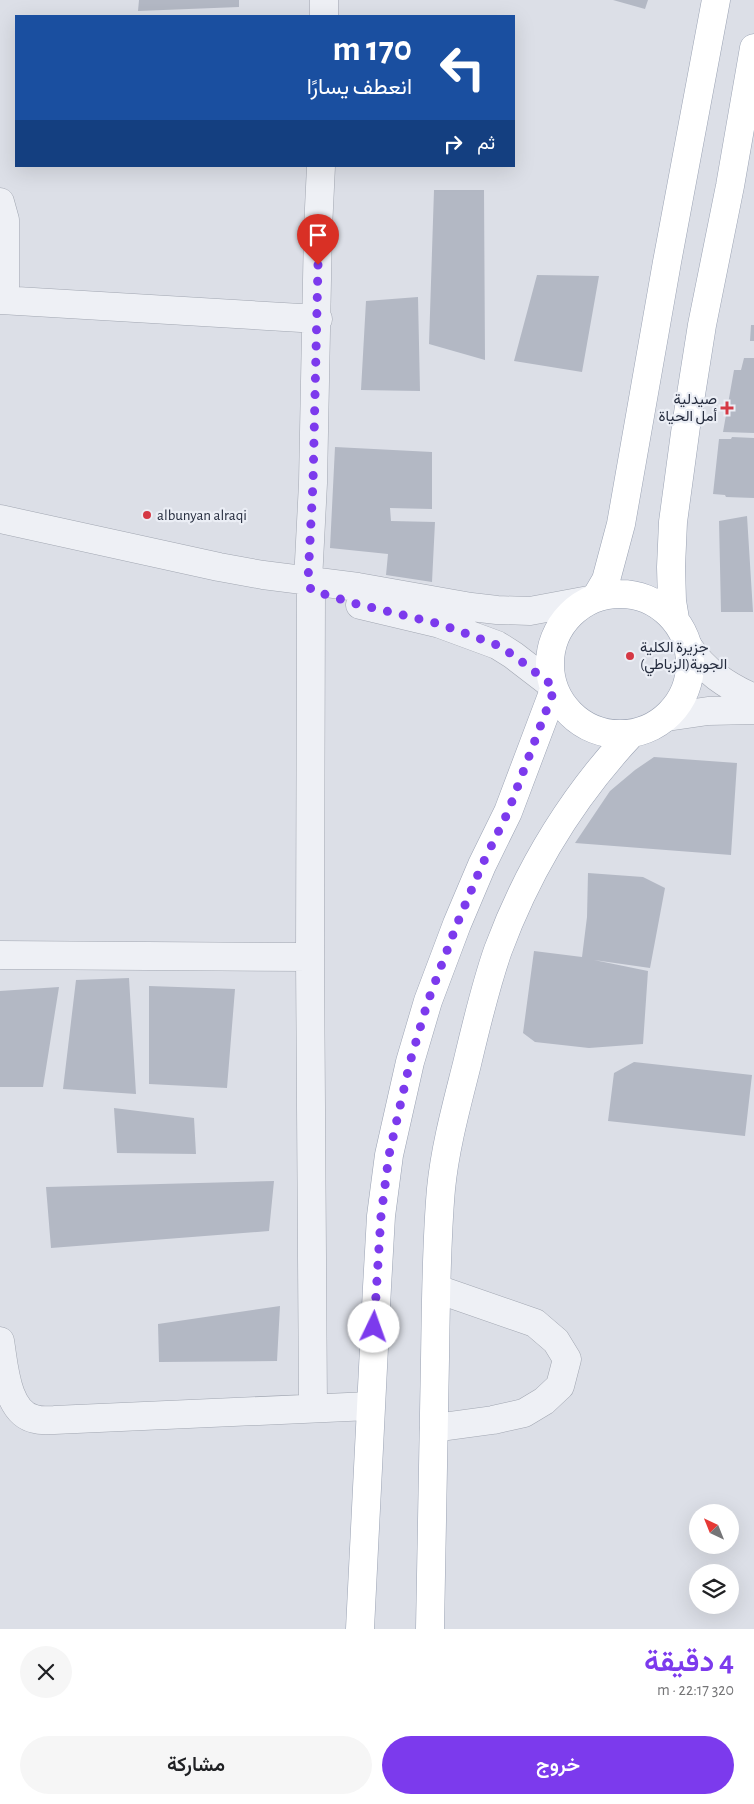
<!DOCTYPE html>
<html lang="ar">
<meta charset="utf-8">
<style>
body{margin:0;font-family:"Alegreya Sans",Vazirmatn,sans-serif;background:#f6f6f6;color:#202124;direction:rtl;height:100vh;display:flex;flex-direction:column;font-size:19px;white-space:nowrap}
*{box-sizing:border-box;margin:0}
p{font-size:16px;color:#757577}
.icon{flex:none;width:28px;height:28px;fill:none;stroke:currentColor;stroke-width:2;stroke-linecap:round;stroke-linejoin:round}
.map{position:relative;height:1629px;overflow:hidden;direction:ltr}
.details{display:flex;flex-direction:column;background:#fff;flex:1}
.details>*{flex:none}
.top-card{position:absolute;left:15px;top:15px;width:500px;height:152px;border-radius:0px;box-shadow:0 5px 20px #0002;direction:rtl;background:#1a4fa0;color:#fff;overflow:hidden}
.needle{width:32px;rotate:317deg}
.tools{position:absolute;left:689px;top:1504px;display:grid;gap:10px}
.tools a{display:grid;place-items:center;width:50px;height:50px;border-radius:50%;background:#fff;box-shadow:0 5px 20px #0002;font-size:25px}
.pin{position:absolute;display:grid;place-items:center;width:42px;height:42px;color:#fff;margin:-51px -21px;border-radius:50% 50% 50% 0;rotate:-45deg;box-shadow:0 0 5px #0007}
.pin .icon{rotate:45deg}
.me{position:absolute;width:55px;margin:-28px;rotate:3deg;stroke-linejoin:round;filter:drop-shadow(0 0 4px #0008)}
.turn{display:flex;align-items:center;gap:18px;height:105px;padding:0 20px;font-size:22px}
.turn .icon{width:65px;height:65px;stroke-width:2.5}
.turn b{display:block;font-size:35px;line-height:42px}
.then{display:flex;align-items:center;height:48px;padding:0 20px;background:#0003;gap:10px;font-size:19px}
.round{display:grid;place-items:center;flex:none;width:52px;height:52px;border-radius:26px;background:#f6f6f6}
.headline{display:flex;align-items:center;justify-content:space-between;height:85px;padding:0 20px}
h1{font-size:30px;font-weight:600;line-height:38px;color:#7c3aed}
.primary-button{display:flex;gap:10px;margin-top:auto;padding:10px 20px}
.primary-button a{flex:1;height:58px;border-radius:30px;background:#7c3aed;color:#fff;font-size:20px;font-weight:600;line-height:58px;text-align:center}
.primary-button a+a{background:#f6f6f6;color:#202124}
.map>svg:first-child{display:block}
</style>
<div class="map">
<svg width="754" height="1629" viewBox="0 0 754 1629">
<rect width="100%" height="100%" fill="#dcdfe7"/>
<path fill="#b3b8c4" d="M139,0H239V7L138,11Z
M613,0H648L645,9Z
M434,190H484L485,360L429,344Z
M537,275L599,276L582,372L514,361Z
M418,297L420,391L361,390L366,301Z
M751,325H754V341H750Z
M744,358H754V433L723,432L734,370H741Z
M732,437L754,438V498L726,497L725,495L713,494L719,439H731Z
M335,447L432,452V509L390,508L391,521L435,522L432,582L386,575L388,554L330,548Z
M747,516L753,612H721L719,521Z
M654,757L737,763L731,855L575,843L610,791L635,770Z
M588,873L643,877L665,888L650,968L594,960L648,971L643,1044L589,1048L535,1042L523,1033L534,951L582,957L587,917Z
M129,978L136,1094L63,1089L76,980Z
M149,986L235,989L227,1088L149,1084Z
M59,987L43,1087H0V991Z
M634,1062L752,1075L745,1136L608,1121L614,1073Z
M114,1108L194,1118L196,1154L117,1153Z
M274,1181L269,1231L51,1248L46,1187Z
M280,1306L277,1361L159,1362L158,1324Z"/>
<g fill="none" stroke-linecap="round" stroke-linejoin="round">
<g stroke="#a1a6b1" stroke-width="29">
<path id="minor" d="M324,16V0
M0,202L5,220V300
M0,300L318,319
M0,519L219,567L263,575L358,587L471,607L497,610L530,611L589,600
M360,605L440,624L497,645L513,655L552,685
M688,646C704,671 727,686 754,698
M667,717L708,711L754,710
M0,955L310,957
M0,1341C4,1364 6,1413 35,1419C41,1421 48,1420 54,1420L370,1406
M313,1408L310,957L311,590L308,581L313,483L318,229L321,166
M434,1428L493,1420L524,1413L544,1401L560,1386L567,1359L556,1341L535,1323L437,1289"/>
</g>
<g stroke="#9aa2b3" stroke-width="29">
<path id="major" d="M550 664a70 70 0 1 1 140 0a70 70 0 1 1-140 0Z
M596,597L606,580L621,524L667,262L716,0
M675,619L672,601L671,567L673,522L686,426L702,325L730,186L754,48
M360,1629L377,1287L381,1216L389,1155L410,1062L428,1001L457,924L482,865L508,812L554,690
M430,1629C431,1539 433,1449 435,1359C436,1303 436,1245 441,1189C445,1147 457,1104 467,1064C476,1026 485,987 498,950C528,869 572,797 631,734"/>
</g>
<use href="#minor" stroke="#eef0f5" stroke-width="28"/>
<use href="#major" stroke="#fff" stroke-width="28"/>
</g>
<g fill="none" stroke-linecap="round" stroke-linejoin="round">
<path stroke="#7c3aed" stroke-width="9" stroke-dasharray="0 16.2" d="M318,265L313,483L308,580L311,590L353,603L440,624L497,645L513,655L552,685L554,690L508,812L482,865L457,924L428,1001L410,1062L389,1155L381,1216L374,1327"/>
</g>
<g fill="#d53844" stroke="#ebeef5" stroke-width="2">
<path d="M724.5 400.5h5v5h5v5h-5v5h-5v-5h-5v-5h5z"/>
<circle cx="147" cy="515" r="5"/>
<circle cx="630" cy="656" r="5"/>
</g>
<g text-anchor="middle" stroke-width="4.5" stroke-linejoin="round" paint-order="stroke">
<g font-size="15" fill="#252c3e" stroke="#ebeef5" text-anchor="start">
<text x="717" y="404" text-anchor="end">صيدلية<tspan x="717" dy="17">أمل الحياة</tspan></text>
<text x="157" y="520">albunyan alraqi</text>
<text x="640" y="652">جزيرة الكلية<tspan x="640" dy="17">الجوية(الزباطي)</tspan></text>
</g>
</g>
</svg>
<div class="tools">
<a><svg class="needle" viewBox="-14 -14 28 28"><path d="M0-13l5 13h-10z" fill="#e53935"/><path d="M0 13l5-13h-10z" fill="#757577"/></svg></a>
<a><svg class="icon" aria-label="layers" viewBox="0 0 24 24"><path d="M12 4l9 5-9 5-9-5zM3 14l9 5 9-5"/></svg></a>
</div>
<div class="pin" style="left:318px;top:265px;background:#d93025"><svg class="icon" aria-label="arrive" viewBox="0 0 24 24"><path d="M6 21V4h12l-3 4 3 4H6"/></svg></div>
<svg class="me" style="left:374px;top:1327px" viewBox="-20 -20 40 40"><circle r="19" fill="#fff"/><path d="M0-13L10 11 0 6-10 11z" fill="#7c3aed"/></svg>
<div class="top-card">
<div class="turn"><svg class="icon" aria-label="left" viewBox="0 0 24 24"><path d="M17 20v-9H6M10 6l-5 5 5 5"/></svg><div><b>170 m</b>انعطف يسارًا</div></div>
<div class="then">ثم<svg class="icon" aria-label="right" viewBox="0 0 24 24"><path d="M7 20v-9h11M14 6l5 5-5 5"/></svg></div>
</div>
</div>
<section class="details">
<div class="headline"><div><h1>4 دقيقة</h1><p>320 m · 22:17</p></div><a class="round"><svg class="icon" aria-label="close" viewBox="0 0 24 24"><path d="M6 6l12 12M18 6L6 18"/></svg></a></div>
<div class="primary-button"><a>خروج</a><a>مشاركة</a></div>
</section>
